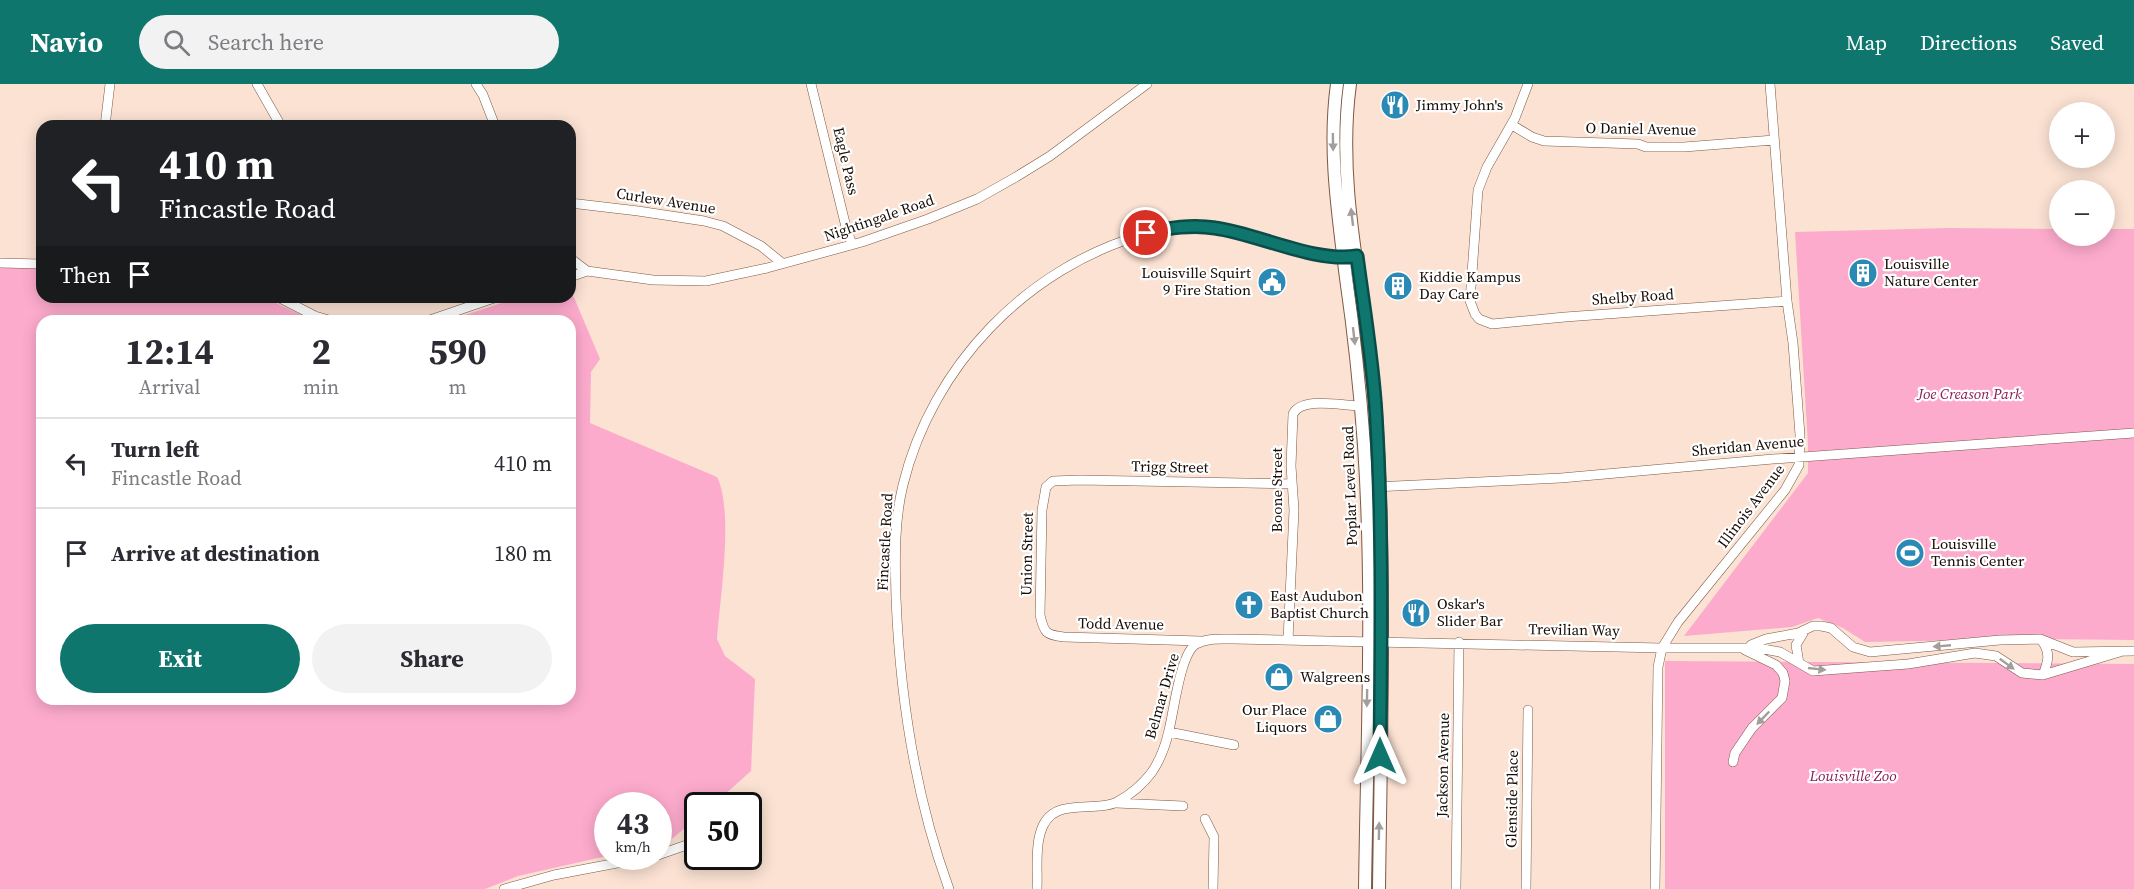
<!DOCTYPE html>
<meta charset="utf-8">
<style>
body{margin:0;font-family:"Source Serif 4",serif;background:#f2f2f3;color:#2b2b33;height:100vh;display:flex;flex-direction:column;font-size:22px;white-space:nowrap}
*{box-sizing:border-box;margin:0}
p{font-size:20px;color:#7c7c81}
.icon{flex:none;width:33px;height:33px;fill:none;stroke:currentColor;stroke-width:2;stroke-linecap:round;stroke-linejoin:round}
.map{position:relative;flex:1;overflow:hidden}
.details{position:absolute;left:36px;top:231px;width:540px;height:390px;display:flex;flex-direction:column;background:#fff;border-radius:18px;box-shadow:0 3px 15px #0003}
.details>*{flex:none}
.banner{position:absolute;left:36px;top:36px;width:540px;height:183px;border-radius:18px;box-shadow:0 3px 15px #0003;background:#202124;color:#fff;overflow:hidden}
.fabs{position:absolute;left:2049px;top:18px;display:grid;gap:12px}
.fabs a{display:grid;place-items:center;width:66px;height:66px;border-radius:50%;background:#fff;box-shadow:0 3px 15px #0003;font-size:30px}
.speed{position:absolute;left:594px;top:708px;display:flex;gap:12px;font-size:30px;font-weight:700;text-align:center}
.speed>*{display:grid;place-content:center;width:78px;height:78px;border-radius:50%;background:#fff;box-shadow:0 3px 15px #0003;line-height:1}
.speed small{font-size:15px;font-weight:400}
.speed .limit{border:3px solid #111;border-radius:9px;background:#fff;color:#111}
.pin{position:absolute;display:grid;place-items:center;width:51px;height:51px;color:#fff;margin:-26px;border:3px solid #fff;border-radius:50%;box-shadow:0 2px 6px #0007}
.me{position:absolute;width:66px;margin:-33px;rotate:0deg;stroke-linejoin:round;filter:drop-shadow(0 0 4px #0008)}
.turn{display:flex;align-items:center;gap:21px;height:126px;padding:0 24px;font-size:27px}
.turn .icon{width:78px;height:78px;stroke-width:2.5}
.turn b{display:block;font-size:42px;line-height:51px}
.then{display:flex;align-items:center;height:57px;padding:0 24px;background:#0003;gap:12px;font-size:22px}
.eta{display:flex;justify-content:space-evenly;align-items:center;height:102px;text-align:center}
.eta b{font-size:36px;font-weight:700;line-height:42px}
.cta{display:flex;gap:12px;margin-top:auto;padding:12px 24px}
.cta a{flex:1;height:69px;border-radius:36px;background:#0f766e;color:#fff;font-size:24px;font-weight:700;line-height:69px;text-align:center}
.cta a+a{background:#f2f2f3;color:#2b2b33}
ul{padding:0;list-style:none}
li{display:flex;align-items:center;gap:18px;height:90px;padding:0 24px;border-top:2px solid #e1e1e2}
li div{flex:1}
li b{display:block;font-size:22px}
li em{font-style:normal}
header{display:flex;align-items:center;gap:36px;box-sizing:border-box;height:84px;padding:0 30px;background:#0f766e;color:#fff}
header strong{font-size:28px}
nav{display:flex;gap:33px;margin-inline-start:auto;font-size:21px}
.search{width:420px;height:54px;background:#f2f2f3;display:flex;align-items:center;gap:15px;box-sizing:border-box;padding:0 21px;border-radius:33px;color:#7c7c81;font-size:22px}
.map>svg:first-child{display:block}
</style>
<header>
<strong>Navio</strong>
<div class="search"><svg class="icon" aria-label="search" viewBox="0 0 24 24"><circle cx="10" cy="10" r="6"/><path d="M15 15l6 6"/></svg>Search here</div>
<nav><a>Map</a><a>Directions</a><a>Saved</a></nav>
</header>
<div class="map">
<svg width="2134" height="805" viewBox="0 0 2134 805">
<rect width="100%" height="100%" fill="#fbe2d3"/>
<path fill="#fdabcd" d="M1948,144L2059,145L2060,152H2104L2105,145H2134V556L2040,555L1865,558L1843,544L1818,534L1792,543L1684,552L1808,389V360L1795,148Z
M42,183V213H263L314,237H42V615H570V237H447L520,213H570V204L600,275L591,288L590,339L717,393C734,427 720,514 717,555L725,572L755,595L751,687L713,721L698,722L697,734L667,759L659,761L658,722H608L607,772L518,792L485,805H0V184Z
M1665,577L2134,580V805H1665Z"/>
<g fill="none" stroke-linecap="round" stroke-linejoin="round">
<g stroke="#7c5943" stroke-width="10">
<path id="street" d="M257,0L281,42
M476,0L483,11L495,42
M811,0L846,143L852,161
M1528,0L1515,34L1487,83L1478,106L1470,217L1475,230L1479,235L1492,240L1565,233L1787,217
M1512,41L1532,53L1544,57L1638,60L1646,63H1684L1774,56
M105,42L110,0
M570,119L638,127L704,137L723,142L761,162L782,179
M570,174L587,187L653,196L706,197L767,184L862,158L928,135L977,115L1016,93L1050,72L1147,0
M0,179L42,180
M570,193L587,187
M278,213L315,232L332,237
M427,237L497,213
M1374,403L1561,394L1773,375L2134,349
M1288,556L1294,426L1291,382L1293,330C1302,312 1342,322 1361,322
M1201,557L1064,553C1046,551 1044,549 1040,531L1042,426L1046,403L1053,397L1080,396L1292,400
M2042,557C2051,569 2048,578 2043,591
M1751,561L1766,555L1798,549L1813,542H1821L1831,544L1853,563L1870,568L2000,556L2040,555L2073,568L2134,567
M1799,579L1796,561L1805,546
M1169,648L1234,661
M1733,678L1735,669L1752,644L1782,614L1785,597L1783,589L1776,581L1745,566
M1116,719L1183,722
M1205,735L1214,753L1213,805
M658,771L698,757
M504,805L554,791L654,772
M949,805C915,712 900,613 896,514C895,477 894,437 903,401C932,282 1027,183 1145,150C1204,133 1249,153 1305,166C1318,169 1335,175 1349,173
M1037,805C1038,788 1035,767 1040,750C1050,710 1092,730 1117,718C1130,711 1143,700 1152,688C1160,676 1166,660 1169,646C1174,627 1180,570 1196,560C1207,554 1220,555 1232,555L1662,564H1758L1780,568L1813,587L1908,580L1975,569L1996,572L2022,589L2043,591L2123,567
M1456,805L1459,558
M1526,805L1528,626
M1655,805L1658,583L1662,564L1678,538L1785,406L1799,381L1800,351L1793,259L1787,217L1770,0"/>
</g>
<g stroke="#7c5943" stroke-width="14">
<path id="secondary" d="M1337,0C1328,65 1338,129 1346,194C1354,249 1360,305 1364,361C1374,508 1367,657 1365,805
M1350,0C1335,110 1368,220 1376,329C1386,487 1381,647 1379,805"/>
</g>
<use href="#street" stroke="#fff" stroke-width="9"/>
<use href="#secondary" stroke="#fff" stroke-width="12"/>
</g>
<defs><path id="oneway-solid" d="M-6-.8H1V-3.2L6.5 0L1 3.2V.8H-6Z" transform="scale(1.5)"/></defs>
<g fill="#a39d9b">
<use href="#oneway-solid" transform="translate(1333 58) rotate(89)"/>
<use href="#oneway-solid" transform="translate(1352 133) rotate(-97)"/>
<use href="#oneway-solid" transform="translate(1354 252) rotate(83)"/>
<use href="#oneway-solid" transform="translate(1942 562) rotate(175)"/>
<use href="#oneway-solid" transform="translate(2007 580) rotate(36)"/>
<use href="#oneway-solid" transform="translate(1817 585) rotate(6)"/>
<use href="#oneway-solid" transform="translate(1367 614) rotate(91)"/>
<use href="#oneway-solid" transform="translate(1763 634) rotate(134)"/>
<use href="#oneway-solid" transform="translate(1379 747) rotate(-89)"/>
</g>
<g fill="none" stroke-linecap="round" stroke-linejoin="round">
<g stroke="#0a4d48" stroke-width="15">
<path id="route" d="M1146,149C1169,144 1192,140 1215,144C1258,150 1315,179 1357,172C1364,225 1373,277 1376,330C1383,444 1381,558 1380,672"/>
</g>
<use href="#route" stroke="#0f766e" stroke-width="10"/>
</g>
<defs>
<g id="restaurant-disc" transform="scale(1.5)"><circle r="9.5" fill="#2b89b5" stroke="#fff"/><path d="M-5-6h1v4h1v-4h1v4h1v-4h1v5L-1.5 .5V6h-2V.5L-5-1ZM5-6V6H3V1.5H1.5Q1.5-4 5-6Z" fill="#fff"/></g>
<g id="building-disc" transform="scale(1.5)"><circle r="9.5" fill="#2b89b5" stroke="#fff"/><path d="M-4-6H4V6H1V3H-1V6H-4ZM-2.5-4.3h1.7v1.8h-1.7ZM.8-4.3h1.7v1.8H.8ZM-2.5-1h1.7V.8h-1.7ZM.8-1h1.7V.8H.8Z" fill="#fff"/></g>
<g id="civic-disc" transform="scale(1.5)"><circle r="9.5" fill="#2b89b5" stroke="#fff"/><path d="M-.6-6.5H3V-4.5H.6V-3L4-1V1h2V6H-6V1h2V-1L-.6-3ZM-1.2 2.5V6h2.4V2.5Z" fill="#fff"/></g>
<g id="stadium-disc" transform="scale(1.5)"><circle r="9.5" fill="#2b89b5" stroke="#fff"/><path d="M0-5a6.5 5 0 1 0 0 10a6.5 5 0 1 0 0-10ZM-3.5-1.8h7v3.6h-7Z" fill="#fff"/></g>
<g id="church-disc" transform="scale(1.5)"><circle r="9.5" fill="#2b89b5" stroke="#fff"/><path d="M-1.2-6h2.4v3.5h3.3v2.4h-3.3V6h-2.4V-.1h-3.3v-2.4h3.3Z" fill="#fff"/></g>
<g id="shop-disc" transform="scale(1.5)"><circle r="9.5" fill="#2b89b5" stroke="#fff"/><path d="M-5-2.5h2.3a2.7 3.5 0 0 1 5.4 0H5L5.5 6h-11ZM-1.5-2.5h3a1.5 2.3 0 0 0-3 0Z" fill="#fff"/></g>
</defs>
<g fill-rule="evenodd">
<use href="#restaurant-disc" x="1395" y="21"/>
<use href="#building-disc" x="1863" y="189"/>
<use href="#civic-disc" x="1272" y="198"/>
<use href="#building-disc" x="1398" y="202"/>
<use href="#stadium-disc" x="1910" y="469"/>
<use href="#church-disc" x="1249" y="521"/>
<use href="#restaurant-disc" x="1416" y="529"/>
<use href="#shop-disc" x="1279" y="593"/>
<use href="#shop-disc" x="1328" y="635"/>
</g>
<g text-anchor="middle" stroke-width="4.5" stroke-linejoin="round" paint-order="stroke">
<g font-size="15" fill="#180b04" stroke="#fff" text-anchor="start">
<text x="1416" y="26">Jimmy John's</text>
<text x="1884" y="185">Louisville<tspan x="1884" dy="17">Nature Center</tspan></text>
<text x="1251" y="194" text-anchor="end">Louisville Squirt<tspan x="1251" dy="17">9 Fire Station</tspan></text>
<text x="1419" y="198">Kiddie Kampus<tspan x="1419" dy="17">Day Care</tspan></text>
<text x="1931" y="465">Louisville<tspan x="1931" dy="17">Tennis Center</tspan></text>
<text x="1270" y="517">East Audubon<tspan x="1270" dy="17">Baptist Church</tspan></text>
<text x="1437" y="525">Oskar's<tspan x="1437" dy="17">Slider Bar</tspan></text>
<text x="1300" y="598">Walgreens</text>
<text x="1307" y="631" text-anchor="end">Our Place<tspan x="1307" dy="17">Liquors</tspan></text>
</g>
<g font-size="15" fill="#180b04" stroke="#fff">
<text transform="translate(1641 45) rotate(1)" y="5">O Daniel Avenue</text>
<text transform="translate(846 77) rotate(77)" y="5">Eagle Pass</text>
<text transform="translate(666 117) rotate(9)" y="5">Curlew Avenue</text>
<text transform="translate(879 134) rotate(-19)" y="5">Nightingale Road</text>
<text transform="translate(1633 213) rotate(-4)" y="5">Shelby Road</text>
<text transform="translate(1748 362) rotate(-5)" y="5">Sheridan Avenue</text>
<text transform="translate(1170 383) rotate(1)" y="5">Trigg Street</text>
<text transform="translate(1350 402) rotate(-92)" y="5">Poplar Level Road</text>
<text transform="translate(1277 406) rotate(-90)" y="5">Boone Street</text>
<text transform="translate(1751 422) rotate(-53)" y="5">Illinois Avenue</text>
<text transform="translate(885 458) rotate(-87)" y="5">Fincastle Road</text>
<text transform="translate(1027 470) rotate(-89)" y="5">Union Street</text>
<text transform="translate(1121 540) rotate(1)" y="5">Todd Avenue</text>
<text transform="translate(1574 546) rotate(1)" y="5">Trevilian Way</text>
<text transform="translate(1162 612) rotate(-74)" y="5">Belmar Drive</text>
<text transform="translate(1443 681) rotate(-89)" y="5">Jackson Avenue</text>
<text transform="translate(1512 715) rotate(-89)" y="5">Glenside Place</text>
</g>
<g font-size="15" font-style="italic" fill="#8b1b57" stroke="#fff">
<text x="1970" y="315">Joe Creason Park</text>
<text x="1853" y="697">Louisville Zoo</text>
</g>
</g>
</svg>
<div class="fabs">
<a>+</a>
<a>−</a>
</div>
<div class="speed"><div>43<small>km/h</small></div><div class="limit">50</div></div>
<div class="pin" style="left:1146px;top:149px;background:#d93025"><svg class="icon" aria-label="arrive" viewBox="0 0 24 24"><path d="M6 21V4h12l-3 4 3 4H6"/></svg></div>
<svg class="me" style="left:1380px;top:672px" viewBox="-20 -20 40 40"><path d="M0-17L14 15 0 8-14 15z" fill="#0f766e" stroke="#fff" stroke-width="4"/></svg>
<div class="banner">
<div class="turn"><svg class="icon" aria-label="left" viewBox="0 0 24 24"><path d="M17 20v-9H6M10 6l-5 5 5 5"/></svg><div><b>410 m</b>Fincastle Road</div></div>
<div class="then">Then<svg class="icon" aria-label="arrive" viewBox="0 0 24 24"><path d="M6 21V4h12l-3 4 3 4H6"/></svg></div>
</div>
<section class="details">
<div class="eta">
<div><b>12:14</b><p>Arrival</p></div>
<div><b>2</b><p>min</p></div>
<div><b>590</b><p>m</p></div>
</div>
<ul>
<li><svg class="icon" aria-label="left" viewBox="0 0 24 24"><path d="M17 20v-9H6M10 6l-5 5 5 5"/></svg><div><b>Turn left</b><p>Fincastle Road</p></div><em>410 m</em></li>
<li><svg class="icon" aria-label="arrive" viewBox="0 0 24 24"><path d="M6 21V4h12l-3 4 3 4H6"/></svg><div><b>Arrive at destination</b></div><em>180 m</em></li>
</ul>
<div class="cta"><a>Exit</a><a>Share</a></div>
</section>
</div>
